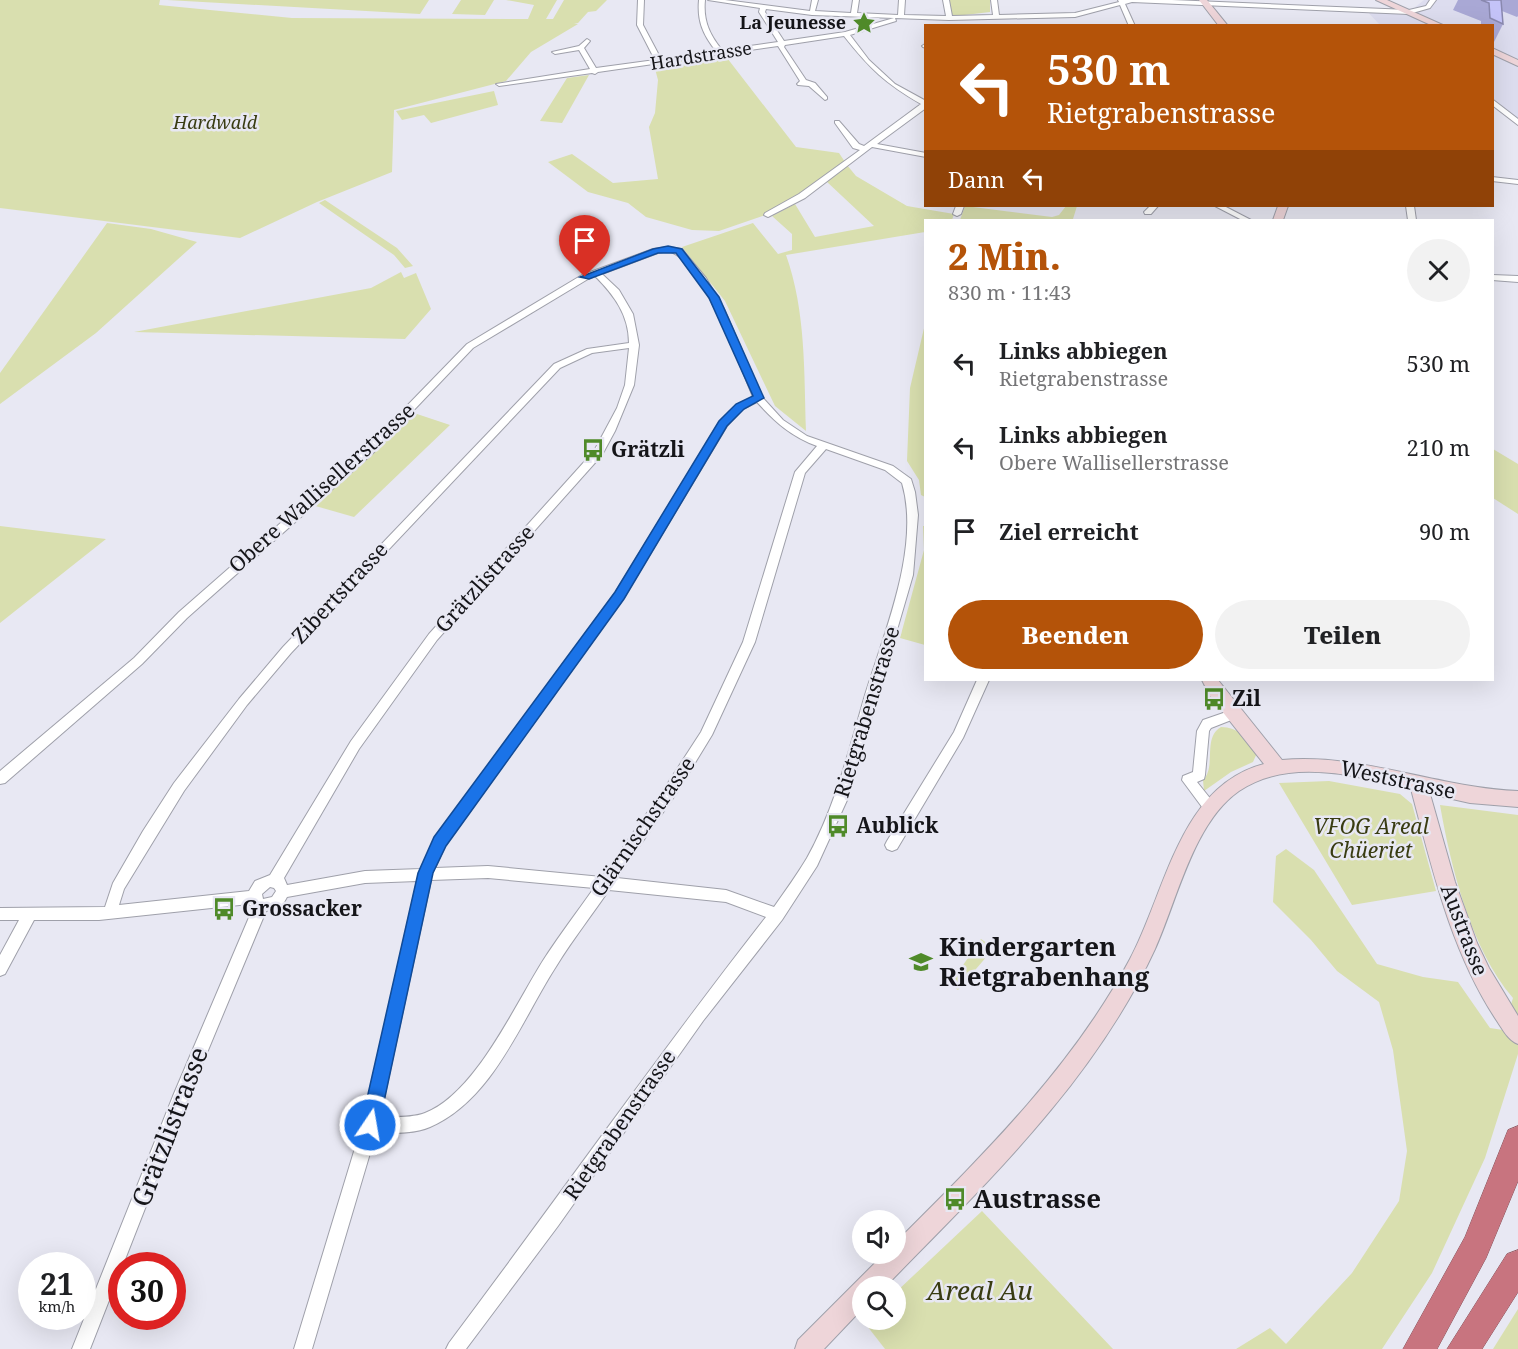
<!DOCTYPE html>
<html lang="de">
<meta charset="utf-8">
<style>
body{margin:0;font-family:"Noto Serif",serif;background:#f2f2f2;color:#202124;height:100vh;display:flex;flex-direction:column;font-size:22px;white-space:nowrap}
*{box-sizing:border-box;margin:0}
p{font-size:20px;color:#757577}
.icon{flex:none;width:33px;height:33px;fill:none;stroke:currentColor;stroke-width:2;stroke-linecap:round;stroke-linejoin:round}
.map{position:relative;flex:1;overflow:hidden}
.panel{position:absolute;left:924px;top:219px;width:570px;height:462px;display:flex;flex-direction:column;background:#fff;border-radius:0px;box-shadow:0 6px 24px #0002}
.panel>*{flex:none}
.hud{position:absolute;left:924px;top:24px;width:570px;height:183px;border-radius:0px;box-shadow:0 6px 24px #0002;background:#b45309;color:#fff;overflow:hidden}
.controls{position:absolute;left:852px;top:1210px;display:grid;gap:12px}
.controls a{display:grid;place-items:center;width:54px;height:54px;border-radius:50%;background:#fff;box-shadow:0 6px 24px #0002;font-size:30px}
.speed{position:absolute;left:18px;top:1252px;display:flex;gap:12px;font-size:30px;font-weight:700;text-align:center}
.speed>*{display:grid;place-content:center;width:78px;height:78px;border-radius:50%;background:#fff;box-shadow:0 6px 24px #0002;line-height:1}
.speed small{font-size:15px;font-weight:400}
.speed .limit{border:9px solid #d22;background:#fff;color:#111}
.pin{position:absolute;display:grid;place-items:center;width:51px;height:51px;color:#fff;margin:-62px -26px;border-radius:50% 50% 50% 0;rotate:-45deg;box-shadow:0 0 6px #0007}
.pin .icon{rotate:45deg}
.me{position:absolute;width:66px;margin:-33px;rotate:12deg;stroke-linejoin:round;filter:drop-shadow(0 0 4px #0008)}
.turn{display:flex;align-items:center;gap:21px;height:126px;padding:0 24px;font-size:27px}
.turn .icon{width:78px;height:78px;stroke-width:2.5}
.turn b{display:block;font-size:42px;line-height:51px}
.then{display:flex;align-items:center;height:57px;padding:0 24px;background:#0003;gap:12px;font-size:22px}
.round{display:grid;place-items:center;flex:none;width:63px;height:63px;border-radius:32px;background:#f2f2f2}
.head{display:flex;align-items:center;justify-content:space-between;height:102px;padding:0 24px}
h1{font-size:36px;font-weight:800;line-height:45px;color:#b45309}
.cta{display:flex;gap:12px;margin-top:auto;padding:12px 24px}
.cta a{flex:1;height:69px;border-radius:36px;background:#b45309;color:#fff;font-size:24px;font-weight:800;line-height:69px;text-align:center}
.cta a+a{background:#f2f2f2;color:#202124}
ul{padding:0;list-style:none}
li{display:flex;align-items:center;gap:18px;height:84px;padding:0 24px}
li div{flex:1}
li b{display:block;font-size:22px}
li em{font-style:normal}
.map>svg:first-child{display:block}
</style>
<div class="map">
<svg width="1518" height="1349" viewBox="0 0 1518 1349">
<rect width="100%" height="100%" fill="#e8e8f3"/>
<path fill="#ddddef" d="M1424,0H1518V124L1493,103L1492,26L1380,25L1364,8L1413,9Z"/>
<path fill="#d9dfaf" d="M0,0H160L159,5L292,18L528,19L534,5L506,0H557L546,19H553L564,0H607L596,11L588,12L578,23H574L578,24L531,52L506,81L394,110L392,172L317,202L240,238L0,208Z
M167,0H429L420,14Z
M461,0H494L485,15L452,14Z
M949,0H990V12L956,16L951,14Z
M724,54L796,147L839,153L845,162L803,194L768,214L719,231L692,230L646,217L628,203L588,192L548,162L572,154L613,183L658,179L649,127L655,113L658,80L654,65Z
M589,75L562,123L540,121L567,78Z
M494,91L498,105L431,123L424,115L402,120L396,111Z
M847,165L856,176L907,206L954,214L952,220H926L925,232L786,255C806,311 804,372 806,431L775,406L725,301L682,247L753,223L778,254L792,250V234L772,216L795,204L815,237L874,226L826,181Z
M325,200L397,248L413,266L405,268L394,255L319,203Z
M965,206L1052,217L1059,215L1066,206H1077L1073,219L1082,220H960Z
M107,223L151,229L197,242L96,333L0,404V373Z
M401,272L404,278L416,273L431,309L405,339L134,332L371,288Z
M925,324L926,497H925L921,495L919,480L907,461L910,388Z
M411,412L450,425L354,517L312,505Z
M1493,449L1518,464V514L1493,498Z
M0,526L106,539L0,623Z
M923,526H926L925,645L900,638L924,550Z
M1221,727C1238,727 1249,739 1257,753L1253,762L1231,772L1204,791L1203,780C1217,766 1202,738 1221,727Z
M1329,781L1400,794L1412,804L1436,891L1352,905L1279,783Z
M1440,805L1518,815V1054L1485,1158L1432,1273L1382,1349H1236L1270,1328L1286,1344L1352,1273L1399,1201L1407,1151L1393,1050L1379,1002L1337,971L1311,940L1273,902L1276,856L1286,849L1314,870L1377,964L1423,977L1458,982L1490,1028L1503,1030L1513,998C1471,949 1451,868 1440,805Z
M981,939L994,948L958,990L950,984Z
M982,1211L1113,1349H885L864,1322L896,1320V1292Z
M1518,1309V1349H1493Z"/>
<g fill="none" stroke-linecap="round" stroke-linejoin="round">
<g stroke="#9fa0aa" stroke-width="2">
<path id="street" d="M638,0H644L643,25L661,59L716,51C703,35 697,21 699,0H705C703,20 709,34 722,50L778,42L759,12L760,8L708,0H725L810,11L812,0H818L815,11L851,13L853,0H859L857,13L898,15L899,0H905L904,15L946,16L943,0H949L952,16L993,15L991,0H997L999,15L1075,13L1119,2L1118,0H1172L1409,10L1426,6L1430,0H1436L1430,8L1409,14L1132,2L1125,4L1135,26H1129L1120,5L1075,17L949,20L895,18L896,21L850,35L869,60L895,84L926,101V108L877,144L926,153V157L872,147L805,198L768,217L764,215L765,213L799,194L860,150L853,148L835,123V121H839L859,144L864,146L921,104C885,83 870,69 844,36L785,45L784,47L806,80L815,83L827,97V99L825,100L809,86L798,85L797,84L800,81L778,46L598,72L595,74L592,73L499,86L496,84L590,69L579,50L555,54L552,52L579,46L587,39L590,41L584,48L596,68L655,60L637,25ZM766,9L812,15L894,18L845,32L784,41L765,12Z
M925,44L926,48L923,47L922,46Z
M1492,99L1518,119V125L1492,105Z
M1492,177L1518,180V184L1492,181Z
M956,206H964L961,214L957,216L953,214Z
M1150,206H1158L1151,214H1145L1144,212Z
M1215,206H1224L1251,220H1242Z
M1406,206H1414L1416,220H1408Z
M668,247L682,249L706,278L724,309L762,397L783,420L807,436L893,466L911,479L915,492L918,515L913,575L848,798L817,866L782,920L703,1021L558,1226L466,1349H446L449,1343C555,1202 657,1056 766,917L726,902L609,890C592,915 573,939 557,965C521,1020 494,1099 430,1127C414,1134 392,1133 376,1133L312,1349H294L362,1125L417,881L365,883L287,897L282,906L266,911L189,1096L90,1349H72L173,1096L253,908L249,904L99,920H34L5,974L0,976V955L19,920H0V908L105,907L113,883L143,831L174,783L239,699L283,647L554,364L587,349L629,343C629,315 614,295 595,276L588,279L473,348L372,454L187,618L142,664L5,783L0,784V771L134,658L179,612L364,450L467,344L582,275L653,249ZM668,251C701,258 740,366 753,397L737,405L720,422L615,593L435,838L421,869L365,871L287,885L284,878L359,749L437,640L602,455L615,431L634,385L639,345L633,314L619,290L602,274L658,253ZM629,348L625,385L617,408L594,451L429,634L351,741L270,875L255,881L249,891L119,905L124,889L184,791L247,705L291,653L560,368L592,353ZM757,402C775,422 792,437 817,446L795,472L743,642L701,732L666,786L602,877L488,866L435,868L445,846L623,599L727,426L743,409ZM826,449L885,470L902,483C921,547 884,633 865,695C849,750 835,808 807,858C797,875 785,891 774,907L726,890L617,878L676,794L712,735L755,642L805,473ZM488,878L594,888C578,911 561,933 546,956C517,1000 477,1093 425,1113C412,1118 394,1117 380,1117L431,880ZM270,887L274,888L276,891L272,897L263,899L262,894Z
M1492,275L1518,276V282L1492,280Z
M977,680H989L963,738L897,849L892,851L887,849L885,845L887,841L954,732Z
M1235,709L1239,711L1241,714L1239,717L1211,728L1209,731L1205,775L1204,779L1197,782L1217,807L1215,811L1210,813L1205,811L1182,780L1183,776L1193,772L1197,731L1203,720Z"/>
</g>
<g stroke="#9fa0aa" stroke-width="2">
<path id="secondary" d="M1199,0H1207L1228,26H1219Z
M1376,0H1387L1445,26H1433Z
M1492,48L1518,60V66L1492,54Z
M1278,206H1288L1283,220H1273Z
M1202,680H1218L1282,760C1362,753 1438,788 1518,791V807L1470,803L1430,794L1455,882L1477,943L1489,968L1518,1016V1044C1508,1040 1503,1030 1497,1021C1451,952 1432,868 1411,789C1357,776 1289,757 1239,791C1193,823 1177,901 1155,949C1094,1082 985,1184 885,1287H862V1309L824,1349H795L798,1340L884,1254H896V1242C982,1156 1072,1068 1130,959C1166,892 1179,786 1264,764L1210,696Z"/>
</g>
<g stroke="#89535b" stroke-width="1">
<path id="highway" d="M1518,1126V1181L1486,1258L1437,1349H1403L1465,1237L1508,1130Z
M1518,1250V1292L1482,1349H1447L1507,1254Z"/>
</g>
<use href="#street" fill="#fff" fill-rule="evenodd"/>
<use href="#secondary" fill="#eed5d9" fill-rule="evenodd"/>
<use href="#highway" fill="#c8747f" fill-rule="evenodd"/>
</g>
<path fill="#a9a8d5" d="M1458,0H1518V16L1517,17L1502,11L1503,24L1494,42L1492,41V26H1481V21L1453,10Z"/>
<path fill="#c4c3f8" stroke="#8988ae" stroke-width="1.5" d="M1481,0H1501L1503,24L1490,18L1489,3Z"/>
<path fill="#1a73e8" stroke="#114b97" stroke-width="1.5" d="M668,246L682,249L719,297L764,398L744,409L727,426L624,599L446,846L433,873L379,1125L376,1131L370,1134L363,1131L361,1125L418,873L434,837L615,592L719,421L736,404L753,396L709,298L676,253H658L589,279L580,277L653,249Z"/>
<defs>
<g id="sight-bare" transform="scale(1.8)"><path d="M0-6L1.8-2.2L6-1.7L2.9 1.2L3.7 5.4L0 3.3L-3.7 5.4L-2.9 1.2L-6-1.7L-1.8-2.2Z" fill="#4f8a29" stroke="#e8e8f3" stroke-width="2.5" paint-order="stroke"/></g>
<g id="bus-bare" transform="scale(1.8)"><path d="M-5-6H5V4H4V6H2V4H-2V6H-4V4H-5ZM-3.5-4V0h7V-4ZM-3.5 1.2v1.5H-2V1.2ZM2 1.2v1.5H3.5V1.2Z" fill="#4f8a29" stroke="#e8e8f3" stroke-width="2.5" paint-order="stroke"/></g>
<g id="school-bare" transform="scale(1.8)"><path d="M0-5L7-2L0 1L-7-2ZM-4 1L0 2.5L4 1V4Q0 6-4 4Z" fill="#4f8a29" stroke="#e8e8f3" stroke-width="2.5" paint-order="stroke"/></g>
</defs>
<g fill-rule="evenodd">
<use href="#sight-bare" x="864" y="23"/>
<use href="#bus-bare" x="593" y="450"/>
<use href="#bus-bare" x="1214" y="699"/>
<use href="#bus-bare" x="838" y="826"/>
<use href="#bus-bare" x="224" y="909"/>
<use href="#school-bare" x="921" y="962"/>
<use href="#bus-bare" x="955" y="1199"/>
</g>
<g text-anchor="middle" stroke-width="5" stroke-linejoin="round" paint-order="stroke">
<g font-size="18" font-weight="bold" fill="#151519" stroke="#e8e8f3" text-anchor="end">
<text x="846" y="29">La Jeunesse</text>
</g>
<g font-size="18" fill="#151519" stroke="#e8e8f3">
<text transform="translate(701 56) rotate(-9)" y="6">Hardstrasse</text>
</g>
<g font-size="18" font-style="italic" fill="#393c12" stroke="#e8e8f3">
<text x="215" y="129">Hardwald</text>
</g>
<g font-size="21" font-weight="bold" fill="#151519" stroke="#e8e8f3" text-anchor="start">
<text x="611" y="457">Grätzli</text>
<text x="1232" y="706">Zil</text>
<text x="856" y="833">Aublick</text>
<text x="242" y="916">Grossacker</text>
</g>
<g font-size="21" fill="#151519" stroke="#e8e8f3">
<text transform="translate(322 488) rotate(-42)" y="7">Obere Wallisellerstrasse</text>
<text transform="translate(485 579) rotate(-48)" y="7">Grätzlistrasse</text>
<text transform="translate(340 593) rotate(-47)" y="7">Zibertstrasse</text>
<text transform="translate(867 712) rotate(-73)" y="7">Rietgrabenstrasse</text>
<text transform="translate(1398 780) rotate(12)" y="7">Weststrasse</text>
<text transform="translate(643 827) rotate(-55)" y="7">Glärnischstrasse</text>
<text transform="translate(1464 930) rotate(69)" y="7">Austrasse</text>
<text transform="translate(620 1125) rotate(-55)" y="7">Rietgrabenstrasse</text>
</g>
<g font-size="21" font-style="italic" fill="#393c12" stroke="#e8e8f3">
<text x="1371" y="834">VFOG Areal<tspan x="1371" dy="24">Chüeriet</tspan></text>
</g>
<g font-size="26" font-weight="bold" fill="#151519" stroke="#e8e8f3" text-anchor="start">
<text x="939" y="956">Kindergarten<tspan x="939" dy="30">Rietgrabenhang</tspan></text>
<text x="973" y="1208">Austrasse</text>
</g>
<g font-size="26" fill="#151519" stroke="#e8e8f3">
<text transform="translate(170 1127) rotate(-69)" y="9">Grätzlistrasse</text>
</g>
<g font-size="26" font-style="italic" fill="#393c12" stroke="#e8e8f3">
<text x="980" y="1300">Areal Au</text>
</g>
</g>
</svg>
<div class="controls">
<a><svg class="icon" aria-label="sound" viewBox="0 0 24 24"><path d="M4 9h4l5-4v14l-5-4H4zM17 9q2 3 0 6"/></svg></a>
<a><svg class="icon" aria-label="search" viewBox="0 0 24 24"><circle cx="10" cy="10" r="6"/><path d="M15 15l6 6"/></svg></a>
</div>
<div class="speed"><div>21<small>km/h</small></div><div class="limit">30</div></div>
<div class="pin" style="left:585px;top:277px;background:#d93025"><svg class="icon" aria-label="arrive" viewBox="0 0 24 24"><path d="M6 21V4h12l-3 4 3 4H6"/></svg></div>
<svg class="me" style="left:370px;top:1125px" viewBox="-20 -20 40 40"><circle r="17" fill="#1a73e8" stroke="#fff" stroke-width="3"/><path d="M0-11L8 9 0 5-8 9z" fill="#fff"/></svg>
<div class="hud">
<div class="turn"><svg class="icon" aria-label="left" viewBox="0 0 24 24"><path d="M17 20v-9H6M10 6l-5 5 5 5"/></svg><div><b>530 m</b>Rietgrabenstrasse</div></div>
<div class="then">Dann<svg class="icon" aria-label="left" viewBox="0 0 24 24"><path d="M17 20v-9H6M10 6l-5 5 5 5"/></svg></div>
</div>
<section class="panel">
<div class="head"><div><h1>2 Min.</h1><p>830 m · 11:43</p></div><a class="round"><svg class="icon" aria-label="close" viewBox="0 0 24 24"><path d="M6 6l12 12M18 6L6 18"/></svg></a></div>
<ul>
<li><svg class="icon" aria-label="left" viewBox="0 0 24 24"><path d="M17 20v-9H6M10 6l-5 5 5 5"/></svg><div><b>Links abbiegen</b><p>Rietgrabenstrasse</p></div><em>530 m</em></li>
<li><svg class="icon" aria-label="left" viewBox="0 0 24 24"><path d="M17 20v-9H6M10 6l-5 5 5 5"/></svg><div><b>Links abbiegen</b><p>Obere Wallisellerstrasse</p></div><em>210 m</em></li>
<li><svg class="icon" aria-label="arrive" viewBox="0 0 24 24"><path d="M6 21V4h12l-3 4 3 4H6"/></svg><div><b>Ziel erreicht</b></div><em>90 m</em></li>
</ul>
<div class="cta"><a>Beenden</a><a>Teilen</a></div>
</section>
</div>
